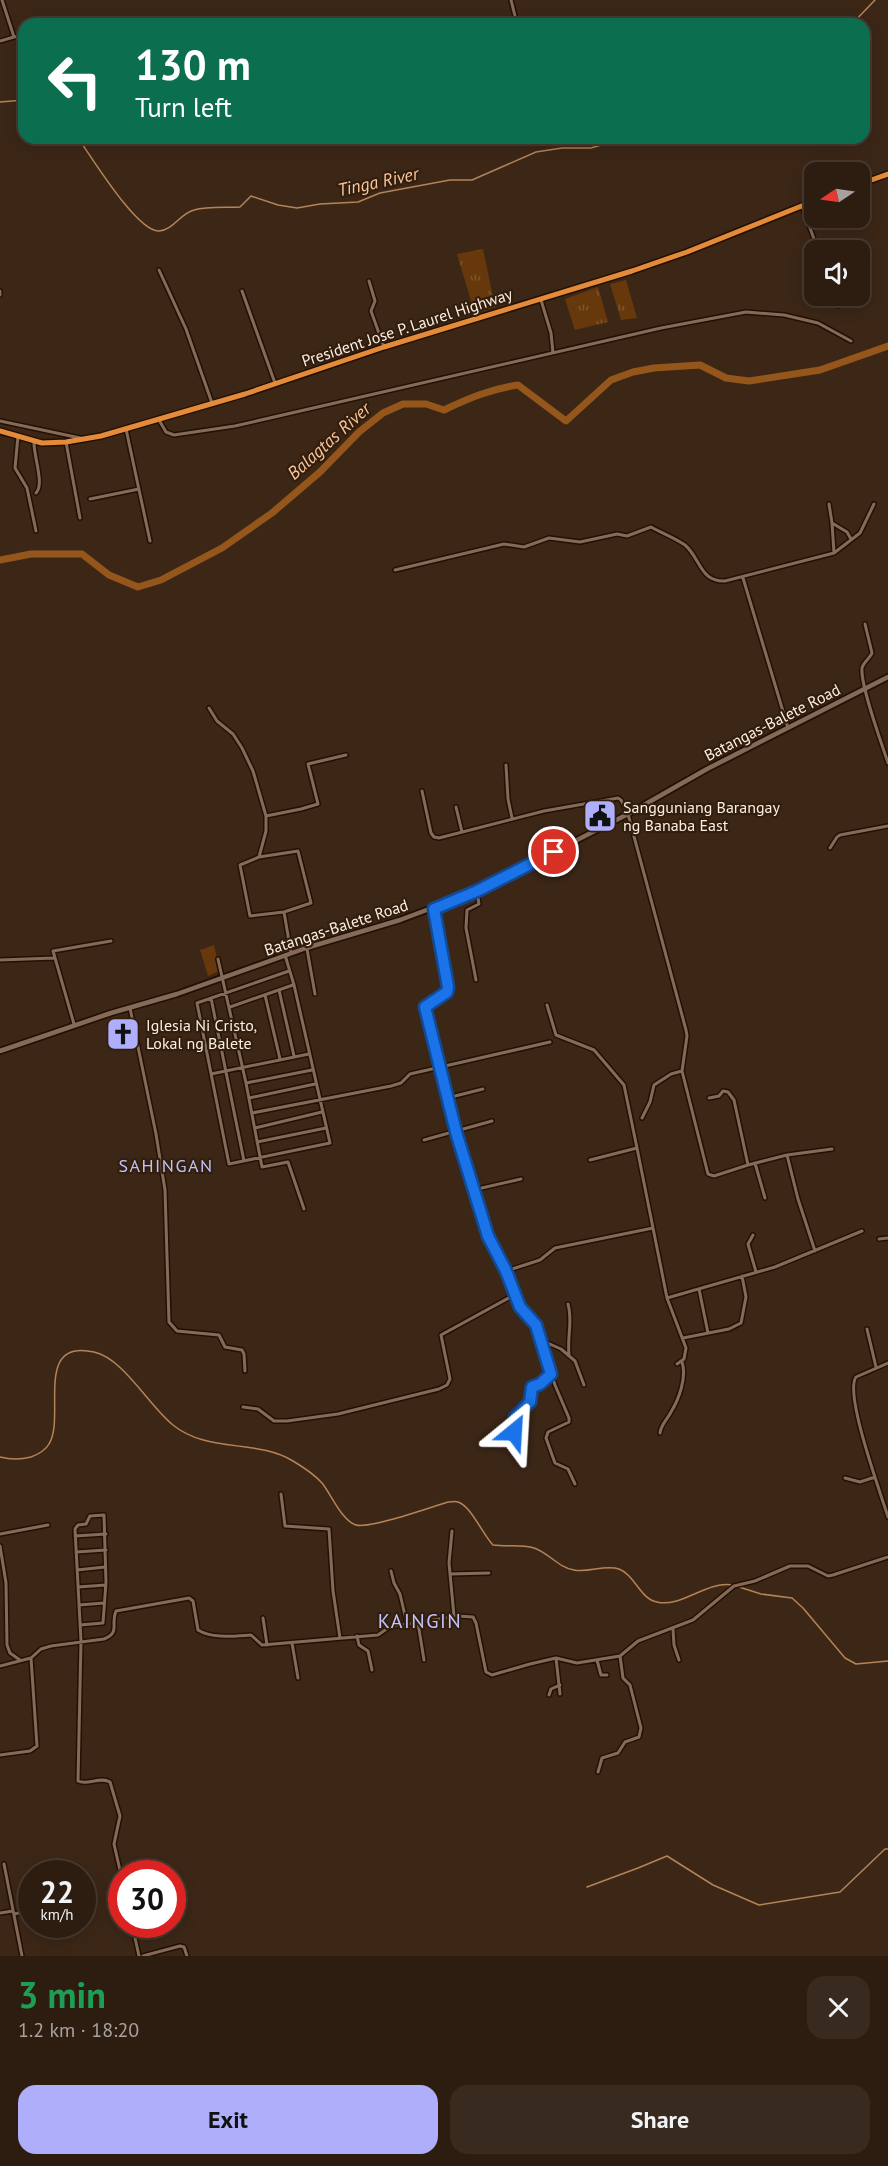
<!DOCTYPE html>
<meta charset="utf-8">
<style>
body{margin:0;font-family:"PT Sans",sans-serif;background:#392a1f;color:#f1f3f6;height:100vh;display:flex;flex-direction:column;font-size:22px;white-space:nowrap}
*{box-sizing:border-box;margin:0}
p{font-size:20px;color:#a7a29f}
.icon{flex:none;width:33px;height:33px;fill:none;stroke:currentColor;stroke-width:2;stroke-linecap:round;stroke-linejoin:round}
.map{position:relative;height:1956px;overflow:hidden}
.drawer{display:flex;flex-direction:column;background:#2d1d11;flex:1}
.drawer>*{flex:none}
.guide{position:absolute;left:18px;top:18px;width:852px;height:126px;border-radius:18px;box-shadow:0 3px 15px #0003,0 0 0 2px #483b31;background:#0b6e4f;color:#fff;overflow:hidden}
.needle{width:39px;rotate:257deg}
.controls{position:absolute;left:804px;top:162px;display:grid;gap:12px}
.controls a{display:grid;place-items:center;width:66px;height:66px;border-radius:12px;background:#2d1d11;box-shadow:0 3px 15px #0003,0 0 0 2px #483b31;font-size:30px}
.speed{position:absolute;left:18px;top:1860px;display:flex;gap:12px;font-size:30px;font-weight:700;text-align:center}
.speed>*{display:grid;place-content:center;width:78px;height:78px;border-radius:50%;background:#2d1d11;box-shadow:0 3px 15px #0003,0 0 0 2px #483b31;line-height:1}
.speed small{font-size:15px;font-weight:400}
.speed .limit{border:9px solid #d22;background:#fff;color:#111}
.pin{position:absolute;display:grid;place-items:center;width:51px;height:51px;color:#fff;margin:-26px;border:3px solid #fff;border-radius:50%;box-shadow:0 2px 6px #0007}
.me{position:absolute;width:66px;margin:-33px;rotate:27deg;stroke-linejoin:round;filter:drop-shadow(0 0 4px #0008)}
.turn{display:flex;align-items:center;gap:21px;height:126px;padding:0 18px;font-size:27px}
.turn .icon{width:78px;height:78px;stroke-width:2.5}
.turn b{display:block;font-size:42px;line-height:51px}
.round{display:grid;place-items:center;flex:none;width:63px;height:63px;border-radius:18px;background:#392a1f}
.headline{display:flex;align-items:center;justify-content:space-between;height:102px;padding:0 18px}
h1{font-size:36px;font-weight:600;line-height:45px;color:#1e9e55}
.cta{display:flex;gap:12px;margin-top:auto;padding:12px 18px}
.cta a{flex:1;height:69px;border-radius:18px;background:#aeaefb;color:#111;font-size:24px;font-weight:600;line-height:69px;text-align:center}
.cta a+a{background:#392a1f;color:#f1f3f6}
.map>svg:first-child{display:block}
</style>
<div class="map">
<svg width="888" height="1956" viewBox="0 0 888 1956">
<defs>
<pattern id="grass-tufts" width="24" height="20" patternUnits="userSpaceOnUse" patternTransform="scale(1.5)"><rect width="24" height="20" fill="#67380b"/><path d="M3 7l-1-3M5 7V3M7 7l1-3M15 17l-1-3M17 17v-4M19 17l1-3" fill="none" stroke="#7e552e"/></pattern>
</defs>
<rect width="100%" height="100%" fill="#3c2717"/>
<path fill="url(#grass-tufts)" d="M483,249L495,307L475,314L457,254Z
M626,280L637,318L621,320L610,284Z
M598,287L608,322L575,330L565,299Z"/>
<path fill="#67380b" d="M214,945L220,971L208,976L200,950Z"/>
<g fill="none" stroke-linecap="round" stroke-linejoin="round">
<path stroke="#b48458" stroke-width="1.5" d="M852,24L875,0
M0,102L24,100
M78,138C91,156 137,232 159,231C173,230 181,213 194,210C208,206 226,208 240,207L251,196L278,205L297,208L320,204L358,202L380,193L450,180H472L536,152L562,148H591L624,138
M0,1457C11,1460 20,1460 31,1457C39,1454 45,1451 49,1444C66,1417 33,1338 94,1352C123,1358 149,1406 173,1425C207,1453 257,1439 293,1461C303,1467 314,1474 322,1483C331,1494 342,1521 356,1525C370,1529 431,1507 448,1502C451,1502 455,1501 458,1502C471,1506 483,1535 493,1545C507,1547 521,1544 534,1548C549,1553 559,1568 574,1570C589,1573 605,1564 619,1569C635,1575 640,1599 657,1602C681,1608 706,1581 732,1585
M736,1586L761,1594L792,1598L803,1608L845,1658L856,1664L888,1661
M587,1887L638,1868L667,1856L713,1885L759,1905L840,1892L885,1849H888"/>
<path stroke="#95561c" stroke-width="7" d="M0,560L31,554H82L109,575L138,587L161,580L222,548L272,513L320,472L359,432L383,413L403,404H426L444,410C469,398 491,389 518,385L566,421L611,380L633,372L654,368L700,365L726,378L749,381L820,370L888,346"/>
<g stroke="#231002" stroke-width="6">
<path id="minor" d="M511,0L517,24
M14,37L24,36
M0,41L14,37L2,0
M802,206L818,250
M159,270L186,329L212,403
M369,281L375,301L371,311L384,347
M0,291V295
M242,291L275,383
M834,296L838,306
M541,300L551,333L553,353
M159,420L166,432L174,435L235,426L661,328L746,312L784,315L818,323L851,341
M0,421L80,438
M126,429L150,541
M18,436L15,468L27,488L36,531
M34,441C33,455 45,484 36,493
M66,442L80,518
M90,499L139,489
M829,504L832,523L834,553
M832,523L847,532L851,539
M395,570L504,544L524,547L549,538L580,542L617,534L627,536L651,527C662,533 675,538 685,545C701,559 700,582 725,581L834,553L860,533L874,504
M743,578L788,728
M865,624L872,653C870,658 863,663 862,668C860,685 882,744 888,763
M209,708L217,721L233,734L242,748L253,771L266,816
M506,765L508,799L512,818
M422,791L431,833L434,837L439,838L544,811L618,798L621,800L628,814L686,1030L687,1036L682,1071L708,1174L714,1176L748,1165L787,1155L798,1199L815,1251
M456,807L462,832
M830,848L837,837L840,835L888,826
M298,851L311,903L284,912L250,916L240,865L259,857Z
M259,857L266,831V816L301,809L318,804L308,764L346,755
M434,909L448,987L447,992L427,1004L425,1013L456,1132L488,1236L506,1271L520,1307L536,1325L555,1385L569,1418V1422L548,1432L546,1438L555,1463L568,1469L575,1484
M284,912L291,953
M307,949L315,994
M285,955L294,985L330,1143L229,1164L197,1003L289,971
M218,959L246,1083L262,1167L288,1162L304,1209
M0,960L54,958
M476,980L466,928L467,910L479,904L477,892
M279,990L294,1056
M265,995L280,1059
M211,998L244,1161
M547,1005L556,1035L594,1050L624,1085L637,1148
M230,1007L293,985
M130,1008L156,1134L165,1190L169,1322L177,1331L219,1335L225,1347L242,1350L244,1354L245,1371
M74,1024L53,951L111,941
M211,1074L309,1054
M246,1083L312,1070
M249,1098L315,1084
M447,1098L483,1089
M709,1098L719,1096L723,1091L728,1092L734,1100L748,1165
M252,1113L391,1086L401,1083L410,1074L550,1042
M642,1118L650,1102L654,1085L671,1074L682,1071
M255,1128L322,1112
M424,1140L492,1121
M257,1142L326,1128
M787,1155L832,1149
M755,1163L765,1198
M473,1190L521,1179
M653,1228L667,1298L686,1348L684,1359L677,1364
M753,1235L748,1244L756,1272
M879,1239L888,1238
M506,1271L540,1260L555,1248L653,1228L637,1148L590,1160
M699,1289L708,1333
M667,1298L775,1267L862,1231
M568,1304C573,1322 567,1335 569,1354
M867,1329L876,1367
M683,1338L729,1329L741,1323L746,1297L742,1276
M543,1341L561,1349L575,1361L584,1385
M888,1363L856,1377C844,1394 881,1494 888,1517
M243,1407L258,1409L274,1421H287L338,1414L439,1389L447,1385L450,1379L441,1335L514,1295
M514,1432L515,1417L530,1402L532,1387L540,1384L551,1374
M660,1433C661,1424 667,1420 671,1412C679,1399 687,1377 682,1362
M845,1478L860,1482L875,1477
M281,1494L285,1526L329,1529L333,1591L340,1638
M452,1531L449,1563L454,1616
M0,1534L48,1525
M75,1536L106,1534
M0,1546L6,1583L7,1645L10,1653L20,1660
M76,1552L106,1550
M77,1570L105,1567
M391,1571L394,1583L400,1594L407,1624
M450,1574L489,1573
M78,1587L106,1585
M79,1605L104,1603
M263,1618L267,1645
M418,1623L424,1660
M80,1625L103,1623L106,1582L104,1515L90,1516L86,1524L78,1525L75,1529L81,1641L78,1781C87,1786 100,1776 110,1782L120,1816L114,1844L122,1879
M673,1629L674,1645L679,1660
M357,1636L359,1645L368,1651L372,1670
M292,1643L298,1678
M556,1658L560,1694
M597,1660L601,1675H607
M0,1666L31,1658L41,1649L51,1646L104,1639C121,1632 110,1624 116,1611L189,1598L193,1601L198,1630C212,1639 235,1636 251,1635L262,1645L378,1635L388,1628L394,1626L458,1616L473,1617L476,1623L486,1672L492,1675L530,1664L556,1658L577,1663L620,1656L638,1641L693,1620L734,1586L755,1581L790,1566H808L828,1576L833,1575L888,1557
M549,1695L551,1689L560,1685
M0,1755L30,1751L37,1746L31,1658
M598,1772L602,1758L618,1753L625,1742L639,1737L641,1728L630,1685L623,1678L620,1656
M4,1864L22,1956
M0,1913L13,1911
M14,1914L32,1910
M132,1924L139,1956
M143,1956L180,1946L184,1947L187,1956"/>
</g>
<g stroke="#231002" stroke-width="8">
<path id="secondary" d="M0,1051L111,1013L177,994L306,948L400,920L477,891L628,814L707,769L888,677"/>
</g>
<g stroke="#231002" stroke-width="8">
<path id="trunk" d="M860,184L888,174
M0,431L42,443L66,442L101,436L245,394L384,347L632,271L687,252L814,201"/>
</g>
<use href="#minor" stroke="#846b59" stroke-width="3"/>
<use href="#secondary" stroke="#846b59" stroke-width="4.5"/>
<use href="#trunk" stroke="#e38b3a" stroke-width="5"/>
</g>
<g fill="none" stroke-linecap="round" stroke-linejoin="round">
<g stroke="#114b97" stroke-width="15">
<path id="route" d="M514,1432L515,1417L530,1402L532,1387L540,1384L551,1374L536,1325L520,1307L506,1271L488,1236L456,1132L425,1007L447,992L448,987L434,909L477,891L554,852"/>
</g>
<use href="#route" stroke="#1a73e8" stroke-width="10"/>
</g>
<defs>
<g id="civic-square" transform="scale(1.725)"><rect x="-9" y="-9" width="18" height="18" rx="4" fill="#aeaefb" stroke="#321e0d"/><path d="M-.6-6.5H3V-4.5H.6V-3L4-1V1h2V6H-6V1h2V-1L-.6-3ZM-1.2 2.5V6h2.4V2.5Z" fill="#111"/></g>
<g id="church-square" transform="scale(1.725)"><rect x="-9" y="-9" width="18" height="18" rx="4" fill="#aeaefb" stroke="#321e0d"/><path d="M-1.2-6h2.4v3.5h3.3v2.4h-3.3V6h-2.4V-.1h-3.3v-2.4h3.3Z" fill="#111"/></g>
</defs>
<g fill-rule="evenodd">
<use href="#civic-square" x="600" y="816"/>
<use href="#church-square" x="123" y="1034"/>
</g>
<g text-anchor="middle" stroke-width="4.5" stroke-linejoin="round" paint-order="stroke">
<g font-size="16" fill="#fdeee4" stroke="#321e0d">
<text transform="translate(407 327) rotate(-18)" y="6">President Jose P. Laurel Highway</text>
<text transform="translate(772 722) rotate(-27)" y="6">Batangas-Balete Road</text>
<text transform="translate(336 927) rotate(-18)" y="6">Batangas-Balete Road</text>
</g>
<g font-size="16" fill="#fdeee4" stroke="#321e0d" text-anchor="start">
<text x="623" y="813">Sangguniang Barangay<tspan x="623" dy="18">ng Banaba East</tspan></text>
<text x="146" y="1031">Iglesia Ni Cristo,<tspan x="146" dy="18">Lokal ng Balete</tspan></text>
</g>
<g font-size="18" font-style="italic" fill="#fcc59c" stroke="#321e0d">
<text transform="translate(378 182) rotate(-12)" y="6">Tinga River</text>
<text transform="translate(329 441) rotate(-42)" y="6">Balagtas River</text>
</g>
<g font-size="18" letter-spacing="1.5" fill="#c1c3fc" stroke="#321e0d">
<text x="166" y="1172">SAHINGAN</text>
</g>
<g font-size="20" letter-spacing="1.5" fill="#c1c3fc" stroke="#321e0d">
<text x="420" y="1628">KAINGIN</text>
</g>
</g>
</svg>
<div class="controls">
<a><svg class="needle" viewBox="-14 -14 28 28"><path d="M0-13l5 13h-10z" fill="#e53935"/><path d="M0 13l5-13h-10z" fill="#a7a29f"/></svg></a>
<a><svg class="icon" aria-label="sound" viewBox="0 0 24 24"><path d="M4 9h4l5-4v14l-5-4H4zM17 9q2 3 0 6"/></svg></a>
</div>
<div class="speed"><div>22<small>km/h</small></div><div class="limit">30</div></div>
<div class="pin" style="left:554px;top:852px;background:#d93025"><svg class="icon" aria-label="arrive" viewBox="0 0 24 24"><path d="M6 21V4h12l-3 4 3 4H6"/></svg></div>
<svg class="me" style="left:514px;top:1432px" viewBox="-20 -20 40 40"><path d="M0-17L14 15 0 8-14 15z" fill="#1a73e8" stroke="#fff" stroke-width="4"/></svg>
<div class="guide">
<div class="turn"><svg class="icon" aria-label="left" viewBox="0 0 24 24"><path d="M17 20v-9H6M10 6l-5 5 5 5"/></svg><div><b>130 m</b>Turn left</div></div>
</div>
</div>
<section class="drawer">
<div class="headline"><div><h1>3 min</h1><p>1.2 km · 18:20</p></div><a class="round"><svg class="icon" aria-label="close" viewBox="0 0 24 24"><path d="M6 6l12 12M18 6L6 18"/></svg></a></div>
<div class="cta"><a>Exit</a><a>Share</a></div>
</section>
